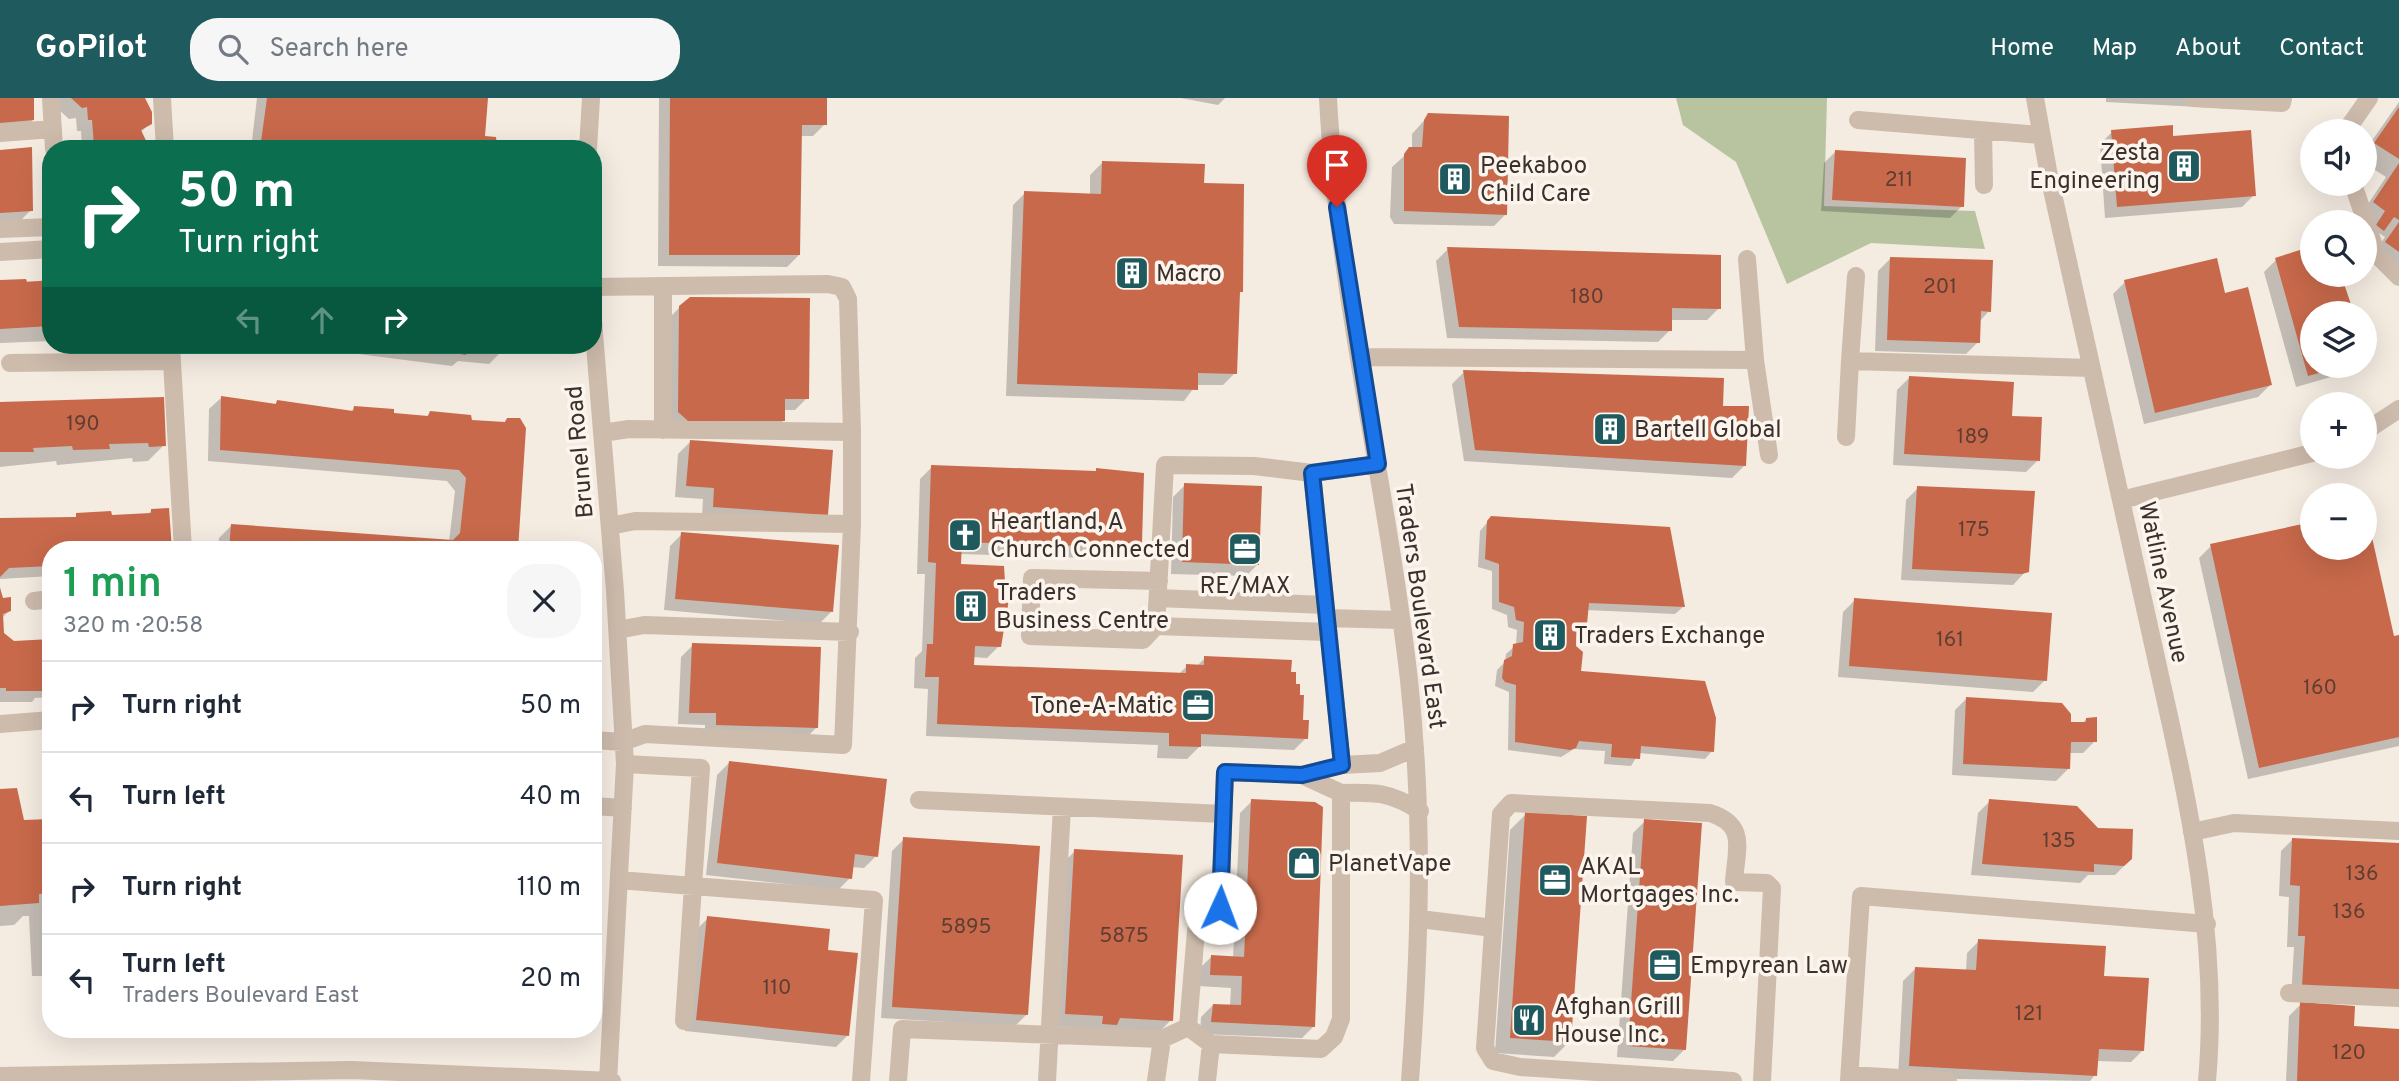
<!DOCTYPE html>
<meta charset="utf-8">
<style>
body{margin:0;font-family:Overpass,sans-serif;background:#f6f6f7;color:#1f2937;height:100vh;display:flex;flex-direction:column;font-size:26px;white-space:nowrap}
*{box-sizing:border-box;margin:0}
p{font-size:23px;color:#747a83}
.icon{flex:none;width:38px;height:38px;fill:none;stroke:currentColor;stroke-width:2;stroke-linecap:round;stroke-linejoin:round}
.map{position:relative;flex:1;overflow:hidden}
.panel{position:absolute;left:42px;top:443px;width:560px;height:497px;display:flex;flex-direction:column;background:#fff;border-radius:28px;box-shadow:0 7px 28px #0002}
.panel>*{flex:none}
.guide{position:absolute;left:42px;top:42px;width:560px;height:214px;border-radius:28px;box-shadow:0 7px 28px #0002;background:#0b6e4f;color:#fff;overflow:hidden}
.controls{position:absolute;left:2300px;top:21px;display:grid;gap:14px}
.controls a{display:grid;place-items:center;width:77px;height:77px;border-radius:50%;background:#fff;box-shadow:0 7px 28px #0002;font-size:35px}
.pin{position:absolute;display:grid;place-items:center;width:60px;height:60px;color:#fff;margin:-72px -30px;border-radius:50% 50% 50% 0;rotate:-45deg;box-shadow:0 0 7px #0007}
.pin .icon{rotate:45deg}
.me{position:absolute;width:77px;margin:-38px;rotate:2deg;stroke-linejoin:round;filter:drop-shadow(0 0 5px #0008)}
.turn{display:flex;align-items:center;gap:24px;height:147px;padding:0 21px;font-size:32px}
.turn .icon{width:91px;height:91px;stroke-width:2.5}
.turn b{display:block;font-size:49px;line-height:60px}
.lanes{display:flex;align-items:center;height:66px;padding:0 21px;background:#0003;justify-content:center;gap:35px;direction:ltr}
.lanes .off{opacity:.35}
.round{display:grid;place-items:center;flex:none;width:74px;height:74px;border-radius:28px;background:#f6f6f7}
.head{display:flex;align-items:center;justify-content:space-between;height:119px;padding:0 21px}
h1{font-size:42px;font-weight:600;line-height:52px;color:#1e9e55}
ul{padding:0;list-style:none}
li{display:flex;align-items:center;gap:21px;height:91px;padding:0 21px;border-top:2px solid #e0e1e3}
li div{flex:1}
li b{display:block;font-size:26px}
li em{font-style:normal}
header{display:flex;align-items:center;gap:42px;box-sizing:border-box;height:98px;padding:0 35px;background:#1f5a5e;color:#fff}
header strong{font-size:33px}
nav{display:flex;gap:38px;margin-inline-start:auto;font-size:24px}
.search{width:490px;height:63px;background:#f6f6f7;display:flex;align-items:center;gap:18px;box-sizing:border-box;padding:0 24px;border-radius:28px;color:#747a83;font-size:26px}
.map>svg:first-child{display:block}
</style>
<header>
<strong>GoPilot</strong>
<div class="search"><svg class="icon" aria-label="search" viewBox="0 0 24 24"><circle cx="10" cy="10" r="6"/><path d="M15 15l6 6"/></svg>Search here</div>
<nav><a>Home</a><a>Map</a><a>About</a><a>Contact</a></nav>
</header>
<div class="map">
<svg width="2399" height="983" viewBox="0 0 2399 983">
<rect width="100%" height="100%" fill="#f4ebe1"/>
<path fill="#b8c4a0" d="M1676,0H1827L1824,108L1975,113L1985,151L1871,145L1787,186L1736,64L1683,27Z"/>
<path fill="#0003" d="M0,0H32L33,22L21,34L0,35Z
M58,0H143L150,25L140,35L146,51H82L81,33H77L76,20L69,21L58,11Z
M257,0H487L483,39L495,51H251Z
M659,0H825V26L813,38H800L799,157L787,169L658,168Z
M1181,0H1225L1218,7Z
M2106,0H2247L2235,11L2106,4Z
M2399,4V178L2370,161L2385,139L2379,135L2367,148L2358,121L2386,79L2364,65V54Z
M1429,17L1506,116L1494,128L1394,126L1390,119L1392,69L1412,51V36Z
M2112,34L2172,40L2254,97L2242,109L2105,120L2100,46Z
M1836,53L1962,108L1950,120L1821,113L1824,65Z
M0,54L31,112L19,124L0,126Z
M1102,65L1202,86L1241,193L1238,197L1235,275L1223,287H1196L1184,303L1006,298L1013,107L1025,95L1090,97V77Z
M1448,151L1719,210L1707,222H1671L1670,232L1658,244L1447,240L1436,163Z
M1890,161L1989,213L1979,224L1978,244L1966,256L1875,253L1878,173Z
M2276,162L2312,177H2339L2352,215H2312V268H2359L2355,272L2296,289L2264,174Z
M51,183V243L0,245V184Z
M2125,184L2224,197L2270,287L2258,299L2144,326L2113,196Z
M680,209L807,300L795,312H783V323L771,335L672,332L667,222Z
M288,247H502L501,254L489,266L458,263L452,268Z
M1464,274L1721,310L1744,368L1732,380L1464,363L1452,286Z
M1909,280L2011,319L2038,362L2026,374L1893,367L1897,292Z
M221,300L274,307L278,303L350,314L355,310L425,320L430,315L470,323L503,326L507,321L516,452H218L219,440L231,428L449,444L455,393L447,383L208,363L209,311Z
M0,306L164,347L148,363L133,364L132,360L57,367L56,363L0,369Z
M690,344L826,416L814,428L702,420L703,401L675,399L678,356Z
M932,369L1094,375L1097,372L1140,444L1123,461L959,456V468L999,548L987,560L973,559V569L1178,577L1187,568H1197L1205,560L1290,576L1306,640L1294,652L1200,648L1187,661L1157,660L1158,647L926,638L928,591L914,590L915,560L922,553L925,476H917L920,381Z
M1185,387L1258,466L1246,478L1171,476L1173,399Z
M1918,390L2025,474L2013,487L1901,482L1906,402Z
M168,412L51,452V478L0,481V422L147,417L151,413Z
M2365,413L2393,540L2399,539V648L2248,681L2199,460L2211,448L2364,450Z
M1492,419L1683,509L1675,516L1586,512L1585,525L1577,533L1574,549L1579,574L1712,653L1705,661L1639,655L1631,668L1604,666L1605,653L1574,651L1561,659L1508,652L1509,594L1495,588L1497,572L1505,564L1506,556L1516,547L1517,532L1508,529L1507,517L1492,511V473L1478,469L1480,433Z
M682,436L831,514L819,526L664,512L670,448Z
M0,487L1,501L9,513L1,521L3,536L13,544L51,543V599L35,600L32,604H0Z
M1855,502L2045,582L2033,594L1838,579L1843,514Z
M693,547L817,629L805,641L705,638V627L678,626L681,559Z
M1967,600L2069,626H2082L2086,621L2095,643L2083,655H2068V671L2056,683L1952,677L1955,612Z
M729,665L876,758L864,770L851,769L850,780L838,792L706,777L717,677Z
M0,693L23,724L44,721L43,711L51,703V853L46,854V857H51V878H32L29,818H23L14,827L0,828Z
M1252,703L1314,928L1302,940L1200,936L1201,919L1213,907L1230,908L1231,890L1199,888V871L1211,859L1233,860L1240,715Z
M1990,703L2097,731L2127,765L2115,777H2088L2080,785L1971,777L1978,715Z
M1526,716L1570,943L1554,959L1495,955L1510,732Z
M1645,723L1685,951L1673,963L1617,959L1633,735Z
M904,741L1027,916L1015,928L881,920L892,753Z
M2293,741L2399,747V905L2291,900L2294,849H2287L2289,799L2279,798L2281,753Z
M1075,753L1171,922L1159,934L1054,928L1063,765Z
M708,820L826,854L848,937L836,949L685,933L696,832Z
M1979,843L2102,879L2143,952L2131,964L2096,963L2095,977L2090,983L1898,980L1903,883L1915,871L1966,873L1967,855Z
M2301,906L2352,929L2399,932V983H2286L2289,918Z
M414,931H505L496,939L418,936Z"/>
<path fill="#c8694b" d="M0,0H34V22L0,25Z
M71,0H145L152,14V26L141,32L150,51H86L94,48L92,22H88L87,9L82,10Z
M267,0H488L485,38L496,39L497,48V51H260Z
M670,0H827V27H802L800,157H669Z
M2399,9V61L2374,45Z
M1428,15L1509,18L1507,117L1404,113V56L1409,49H1422L1424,22Z
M2173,27V38L2251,32L2256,98L2117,109L2111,32Z
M32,49L33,113L0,115V52Z
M1835,52L1966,60L1964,109L1832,102Z
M1102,63L1205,66L1204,85L1244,86L1243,194H1240L1237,276L1198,275V292L1017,286L1024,93L1101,96Z
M2399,65V122L2394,119L2384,133L2376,127L2385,113L2373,104Z
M2399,124V154L2385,144Z
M2312,148V177H2341L2354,215H2312V268L2341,269L2308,278L2275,160Z
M1447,149L1721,157V211L1672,210V233L1459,229Z
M1890,159L1993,162L1991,214L1981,213L1980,245L1887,242Z
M2217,160L2225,195L2248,189L2272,287L2155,315L2124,182Z
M26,181L27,184L51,182V228L0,231V182Z
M690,199L810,200L809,301H785V323H688L678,314L679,208Z
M399,247H503L502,255L467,251L466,257Z
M1463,272L1724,280L1723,308H1749L1746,368L1475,352Z
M1909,278L2014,284L2012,318L2042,319L2040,363L1904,356Z
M221,298L276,306L277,302L353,313L354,308L394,311V315L428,318L430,313L471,317L472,322L505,324L507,320H520L526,330L518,452H229L231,426L453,442L460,435L466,380L459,372L220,352Z
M164,299L166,348L149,349L148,345L109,346L110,351L73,352L72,348L33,350L34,354H0V304Z
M690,342L833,352L828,417L713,409L714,390L686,388Z
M931,367L1096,373V370L1144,375L1142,445L1137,450L962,444L961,466L1004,468L1006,500L1009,501L1001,549L975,548L974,567L1186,575V566L1204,567V558L1292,562L1291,574H1296V586H1300V597H1304L1303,622H1309L1308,641L1201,636V649L1169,648V635L937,626L939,579H925L927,546H933L936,465L928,464Z
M1184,385L1262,388L1259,467L1182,464Z
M1917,388L2035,393L2029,474L2022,476L1912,471Z
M2365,408L2394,538L2399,537V639L2259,670L2210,446L2312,424V450H2364Z
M169,410L172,452H51V468L9,470L0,479V420L76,419V415L111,413L112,417L151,415V411Z
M1491,418L1670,429L1685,509L1589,505L1587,526L1577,531L1576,548L1583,554L1581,573L1705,583L1716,620L1714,654L1641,648L1640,661L1611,659L1612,646L1579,643L1576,650L1570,652L1515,644L1516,587L1505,584L1502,580L1504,562L1512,558L1513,546L1523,544L1524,524L1516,522L1514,509L1499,504V466L1485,461L1487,423Z
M681,434L839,447L833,514L675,501Z
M0,490L3,500L11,499V513L3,516L4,535L14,543L51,541V589H45V593H6V590H0Z
M1854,500L2052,515L2047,583L1849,568Z
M692,545L821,549L818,630L716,627V615H689Z
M1966,599L2062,605L2071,616V624H2086V620L2097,619V644H2071L2070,671L1963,666Z
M729,663L887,681L878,759L855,756L852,781L717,765Z
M17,690L24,722L51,721V795L39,796V805L0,808V691Z
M1251,701L1315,704L1323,709L1315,929L1211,924L1213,906L1241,907L1242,878L1210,877L1211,857L1244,859Z
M1989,701L2077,708L2098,730L2133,731L2132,761L2124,768L2094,766V774L1982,766Z
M1525,714L1587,718L1571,944L1510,940Z
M1644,721L1702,725L1686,952L1628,948Z
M903,739L1040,748L1028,917L892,909Z
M2292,740L2399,745V893L2302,888L2305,838H2298L2300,788L2290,787Z
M1074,751L1183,757L1173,923L1120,920L1117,927L1102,926L1103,918L1065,916Z
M707,818L830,831L828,852L858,855L849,938L696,922Z
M1978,841L2106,848L2104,878L2149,880L2144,953L2099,951L2097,978L1909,968L1915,869L1976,872Z
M2300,904L2355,908L2354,928L2399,931V983H2297Z"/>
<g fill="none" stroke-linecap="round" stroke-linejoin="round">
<path stroke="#cdbbac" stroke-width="18" d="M51,0L54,51
M162,0L165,51
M1328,0C1338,196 1387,387 1409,582C1424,721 1420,844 1410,983
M2035,0L2049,78C2082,228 2116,378 2149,528C2182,678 2221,828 2207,983
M2193,0L2282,5L2283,0
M1858,22L2041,37
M1983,33L1984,87
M2346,33L2369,0
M0,35L53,31
M588,51L591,0
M2353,86L2377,157L2399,179
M0,131L51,129
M0,154L51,151
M1856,178L1850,263L2091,270
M663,188V332
M593,189L828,186L842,189L848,201L852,334L629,331L602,335
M593,223L615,493L625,666L608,983
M171,247L183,452
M1359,259L1755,262L1747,161
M1755,262L1769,357
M10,265L172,263
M2364,334L2399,311
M1846,339L1850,263
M1312,375L1254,368L1165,367L1156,528L1328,534
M2121,402L2312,355
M610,428L635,423L852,426V334
M1158,500L1325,507
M34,503L51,501
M1327,520L1400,522
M1156,528L1143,542L1030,538L1032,480L1159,483
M618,532L644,527L850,534
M0,626L51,622
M593,642L623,644L645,636L843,647L852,426
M625,666L701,670L693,788L874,802L861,983
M1342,667L1380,665L1415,650
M1341,695C1376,694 1390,694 1420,713
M919,702L1223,716
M593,708L623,710
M2192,734L2234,725L2399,733
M619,782L693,788L684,923
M1420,821L1493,830
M2289,895L2399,900
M1188,929L1196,833L1219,834L1225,674L1302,677
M1850,977L1948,983
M0,978L351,972L612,983
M898,983L902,931L1162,941L1188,929L1211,946L1321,951L1334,939L1341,921V695L1302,677L1342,667L1312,375L1378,366
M1047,983L1062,709
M1156,983L1162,941
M1207,983L1211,946
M1733,983L1520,969L1493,963L1485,950L1501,716L1511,705L1710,715C1748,727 1736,751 1734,784L1767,785L1772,790L1762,983
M1849,983L1861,798L2207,826"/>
</g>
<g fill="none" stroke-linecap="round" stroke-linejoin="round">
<g stroke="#114b97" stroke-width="18">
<path id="route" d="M1220,810L1225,674L1302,677L1342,667L1312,375L1378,366L1337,109"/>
</g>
<use href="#route" stroke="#1a73e8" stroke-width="12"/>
</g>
<defs>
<g id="building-square" transform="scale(1.75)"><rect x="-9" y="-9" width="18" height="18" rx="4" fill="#1f5a5e" stroke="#fbf5ee"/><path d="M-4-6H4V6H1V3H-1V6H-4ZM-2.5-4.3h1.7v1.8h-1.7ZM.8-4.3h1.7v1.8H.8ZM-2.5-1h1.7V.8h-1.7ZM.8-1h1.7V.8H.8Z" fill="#fff"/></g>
<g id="church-square" transform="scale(1.75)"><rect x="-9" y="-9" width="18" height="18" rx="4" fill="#1f5a5e" stroke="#fbf5ee"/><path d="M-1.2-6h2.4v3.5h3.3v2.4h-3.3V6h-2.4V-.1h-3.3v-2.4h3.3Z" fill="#fff"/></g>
<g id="office-square" transform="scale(1.75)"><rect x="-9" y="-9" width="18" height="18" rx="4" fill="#1f5a5e" stroke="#fbf5ee"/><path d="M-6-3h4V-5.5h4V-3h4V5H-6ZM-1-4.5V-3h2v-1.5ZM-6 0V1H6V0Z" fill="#fff"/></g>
<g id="shop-square" transform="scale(1.75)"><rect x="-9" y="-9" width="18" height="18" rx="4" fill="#1f5a5e" stroke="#fbf5ee"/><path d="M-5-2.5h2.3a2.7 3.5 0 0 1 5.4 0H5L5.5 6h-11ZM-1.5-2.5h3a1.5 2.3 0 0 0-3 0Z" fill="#fff"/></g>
<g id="restaurant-square" transform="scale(1.75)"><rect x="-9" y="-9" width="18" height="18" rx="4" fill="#1f5a5e" stroke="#fbf5ee"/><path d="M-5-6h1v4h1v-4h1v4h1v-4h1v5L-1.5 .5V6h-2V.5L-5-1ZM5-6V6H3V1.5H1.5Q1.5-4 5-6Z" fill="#fff"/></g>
</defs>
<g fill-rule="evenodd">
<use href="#building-square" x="2184" y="68"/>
<use href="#building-square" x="1455" y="81"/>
<use href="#building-square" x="1132" y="175"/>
<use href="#building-square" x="1610" y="331"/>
<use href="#church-square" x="965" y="437"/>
<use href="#office-square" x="1245" y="451"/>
<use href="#building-square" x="971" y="508"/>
<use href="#building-square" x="1550" y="537"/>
<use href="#office-square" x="1198" y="607"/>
<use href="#shop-square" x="1304" y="765"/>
<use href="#office-square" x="1555" y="782"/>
<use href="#office-square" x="1665" y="867"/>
<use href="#restaurant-square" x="1529" y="922"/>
</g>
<g text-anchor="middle" stroke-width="7" stroke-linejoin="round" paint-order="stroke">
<g font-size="21" fill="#5e3e33">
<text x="1899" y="88">211</text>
<text x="1940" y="195">201</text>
<text x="1587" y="205">180</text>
<text x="83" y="332">190</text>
<text x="1973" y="345">189</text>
<text x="1974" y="438">175</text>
<text x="1950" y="548">161</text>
<text x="2320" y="596">160</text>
<text x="2059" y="749">135</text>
<text x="2362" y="782">136</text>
<text x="2349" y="820">136</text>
<text x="966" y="835">5895</text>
<text x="1124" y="844">5875</text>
<text x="777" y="896">110</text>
<text x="2029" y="922">121</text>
<text x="2349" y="961">120</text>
</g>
<g font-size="24" fill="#3b302b" stroke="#fbf5ee" text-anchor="start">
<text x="2160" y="62" text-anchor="end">Zesta<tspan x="2160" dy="28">Engineering</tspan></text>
<text x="1480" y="75">Peekaboo<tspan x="1480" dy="28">Child Care</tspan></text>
<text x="1156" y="183">Macro</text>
<text x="1634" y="339">Bartell Global</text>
<text x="990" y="431">Heartland, A<tspan x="990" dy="28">Church Connected</tspan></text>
<text x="1245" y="495" text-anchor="middle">RE/MAX</text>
<text x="996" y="502">Traders<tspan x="996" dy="28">Business Centre</tspan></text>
<text x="1574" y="545">Traders Exchange</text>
<text x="1174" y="615" text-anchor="end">Tone-A-Matic</text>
<text x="1328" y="773">PlanetVape</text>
<text x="1580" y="776">AKAL<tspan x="1580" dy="28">Mortgages Inc.</tspan></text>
<text x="1690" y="875">Empyrean Law</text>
<text x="1554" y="916">Afghan Grill<tspan x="1554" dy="28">House Inc.</tspan></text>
</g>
<g font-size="24" fill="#3b302b" stroke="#fbf5ee">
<text transform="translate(579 354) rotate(-95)" y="8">Brunel Road</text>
<text transform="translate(2164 484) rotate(78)" y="8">Watline Avenue</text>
<text transform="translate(1421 508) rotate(82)" y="8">Traders Boulevard East</text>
</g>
</g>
</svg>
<div class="controls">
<a><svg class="icon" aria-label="sound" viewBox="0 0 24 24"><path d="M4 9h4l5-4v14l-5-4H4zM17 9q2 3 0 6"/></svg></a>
<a><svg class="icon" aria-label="search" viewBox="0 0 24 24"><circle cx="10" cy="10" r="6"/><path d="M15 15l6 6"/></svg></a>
<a><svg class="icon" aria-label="layers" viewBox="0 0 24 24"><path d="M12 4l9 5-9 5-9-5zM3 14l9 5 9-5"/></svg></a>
<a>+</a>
<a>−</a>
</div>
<div class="pin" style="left:1337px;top:109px;background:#d93025"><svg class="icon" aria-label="arrive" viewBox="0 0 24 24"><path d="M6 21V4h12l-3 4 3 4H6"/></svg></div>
<svg class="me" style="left:1220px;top:810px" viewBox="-20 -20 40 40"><circle r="19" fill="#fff"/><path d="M0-13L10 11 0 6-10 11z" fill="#1a73e8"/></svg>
<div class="guide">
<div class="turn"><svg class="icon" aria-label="right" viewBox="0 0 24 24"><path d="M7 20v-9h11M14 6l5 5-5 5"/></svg><div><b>50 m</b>Turn right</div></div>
<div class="lanes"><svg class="icon off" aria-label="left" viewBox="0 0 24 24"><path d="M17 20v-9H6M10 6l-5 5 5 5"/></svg><svg class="icon off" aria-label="ahead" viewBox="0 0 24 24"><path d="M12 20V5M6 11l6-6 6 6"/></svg><svg class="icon" aria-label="right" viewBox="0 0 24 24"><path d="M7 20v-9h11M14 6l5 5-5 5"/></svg></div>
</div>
<section class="panel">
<div class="head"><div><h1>1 min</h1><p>320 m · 20:58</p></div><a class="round"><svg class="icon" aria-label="close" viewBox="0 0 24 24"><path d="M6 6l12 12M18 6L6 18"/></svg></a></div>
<ul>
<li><svg class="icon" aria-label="right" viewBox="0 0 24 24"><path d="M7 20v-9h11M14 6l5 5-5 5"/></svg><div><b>Turn right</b></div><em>50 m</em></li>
<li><svg class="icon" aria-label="left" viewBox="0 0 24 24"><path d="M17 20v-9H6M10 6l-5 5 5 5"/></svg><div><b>Turn left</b></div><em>40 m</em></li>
<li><svg class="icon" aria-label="right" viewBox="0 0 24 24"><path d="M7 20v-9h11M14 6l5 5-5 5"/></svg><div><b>Turn right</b></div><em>110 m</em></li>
<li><svg class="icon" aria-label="left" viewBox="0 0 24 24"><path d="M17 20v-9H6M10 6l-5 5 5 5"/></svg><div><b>Turn left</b><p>Traders Boulevard East</p></div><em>20 m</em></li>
</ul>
</section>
</div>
